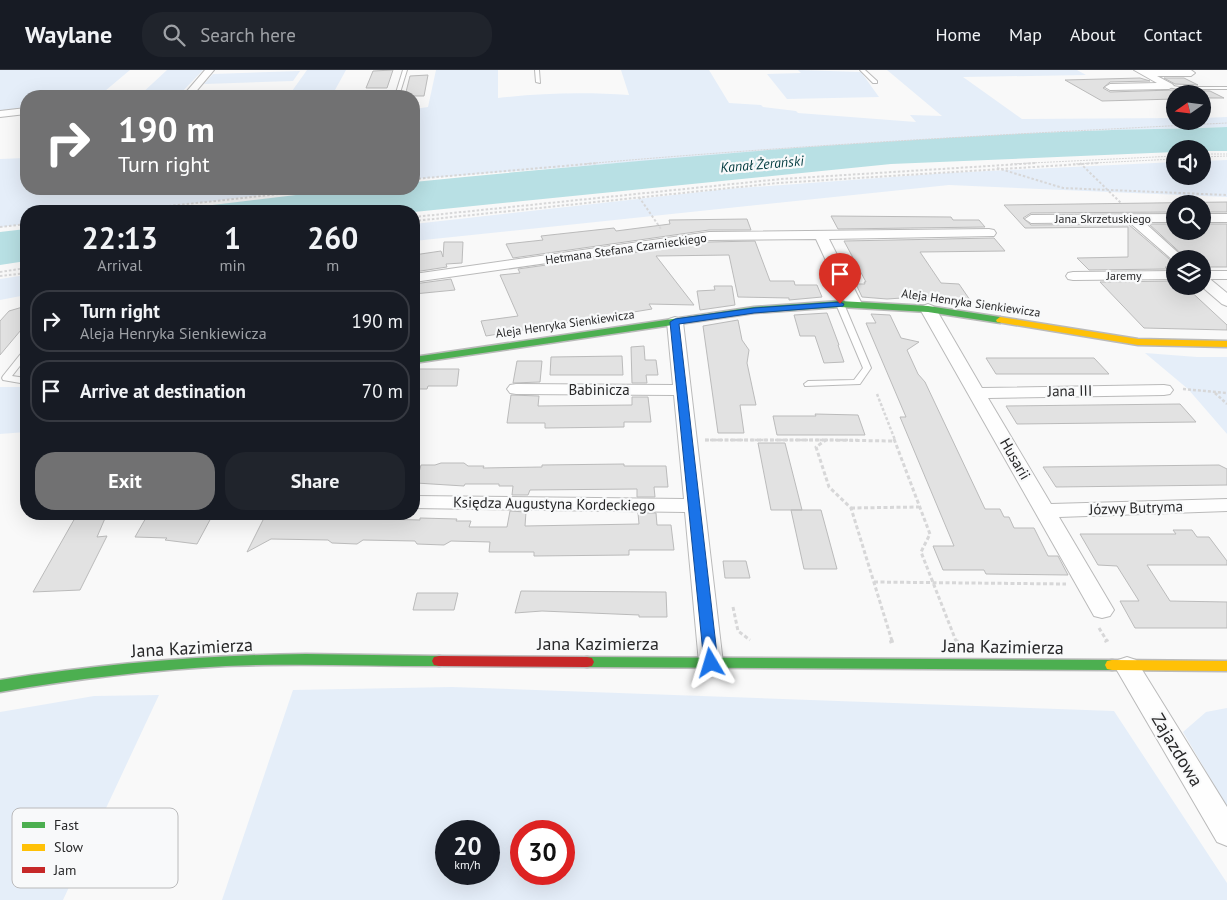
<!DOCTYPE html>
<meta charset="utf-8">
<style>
body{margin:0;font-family:"PT Sans",sans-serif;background:#20242c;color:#f1f3f6;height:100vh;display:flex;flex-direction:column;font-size:19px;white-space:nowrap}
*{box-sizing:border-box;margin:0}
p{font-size:16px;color:#9ea1a6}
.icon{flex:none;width:28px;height:28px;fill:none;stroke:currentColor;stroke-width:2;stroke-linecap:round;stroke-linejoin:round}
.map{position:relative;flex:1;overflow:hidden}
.sheet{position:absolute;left:20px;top:135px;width:400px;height:315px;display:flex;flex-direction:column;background:#171b24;border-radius:20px;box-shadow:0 5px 20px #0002}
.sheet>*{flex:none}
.banner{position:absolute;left:20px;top:20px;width:400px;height:105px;border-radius:20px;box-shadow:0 5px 20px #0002;background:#717172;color:#fff;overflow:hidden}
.needle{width:32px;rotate:256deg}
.fabs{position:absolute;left:1166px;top:15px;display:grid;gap:10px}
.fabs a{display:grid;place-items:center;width:45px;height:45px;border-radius:50%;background:#171b24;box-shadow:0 5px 20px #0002;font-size:25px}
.speed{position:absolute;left:435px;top:750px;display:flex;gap:10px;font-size:25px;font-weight:700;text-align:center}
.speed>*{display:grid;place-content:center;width:65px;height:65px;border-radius:50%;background:#171b24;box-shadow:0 5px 20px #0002;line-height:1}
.speed small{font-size:12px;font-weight:400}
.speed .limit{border:8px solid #d22;background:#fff;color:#111}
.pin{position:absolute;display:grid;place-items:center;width:42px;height:42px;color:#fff;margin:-51px -21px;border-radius:50% 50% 50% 0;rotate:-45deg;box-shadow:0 0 5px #0007}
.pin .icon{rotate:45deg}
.me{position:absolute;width:55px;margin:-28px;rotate:353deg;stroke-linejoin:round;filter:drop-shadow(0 0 4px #0008)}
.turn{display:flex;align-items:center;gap:18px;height:105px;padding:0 15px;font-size:22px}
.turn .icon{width:65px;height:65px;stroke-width:2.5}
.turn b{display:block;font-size:35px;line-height:42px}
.eta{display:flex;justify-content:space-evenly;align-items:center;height:85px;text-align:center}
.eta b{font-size:30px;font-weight:800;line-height:35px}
.button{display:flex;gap:10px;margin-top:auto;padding:10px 15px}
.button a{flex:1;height:58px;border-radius:20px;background:#717172;color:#fff;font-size:20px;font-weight:800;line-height:58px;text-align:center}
.button a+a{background:#20242c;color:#f1f3f6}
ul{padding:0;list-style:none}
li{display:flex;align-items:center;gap:15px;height:62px;margin:0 10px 8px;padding:0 5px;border:2px solid #363941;border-radius:20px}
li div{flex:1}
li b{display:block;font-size:19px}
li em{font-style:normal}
header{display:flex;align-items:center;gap:30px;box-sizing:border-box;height:70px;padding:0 25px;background:#171b24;border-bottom:1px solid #363941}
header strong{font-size:24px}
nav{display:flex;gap:28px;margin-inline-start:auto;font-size:18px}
.search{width:350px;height:45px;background:#20242c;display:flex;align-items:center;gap:12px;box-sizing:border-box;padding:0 18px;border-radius:20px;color:#9ea1a6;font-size:19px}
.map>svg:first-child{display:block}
</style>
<header>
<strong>Waylane</strong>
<div class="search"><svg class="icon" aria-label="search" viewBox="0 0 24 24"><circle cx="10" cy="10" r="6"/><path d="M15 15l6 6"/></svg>Search here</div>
<nav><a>Home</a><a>Map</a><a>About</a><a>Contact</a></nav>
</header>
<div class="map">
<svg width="1227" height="830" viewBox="0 0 1227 830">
<rect width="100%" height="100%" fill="#f9f9f9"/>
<path fill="#e5eef9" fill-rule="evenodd" d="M0,0H130L99,26H26V39L0,41Z
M167,0H203L179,25L139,26Z
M307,0H346L335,20L292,21Z
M436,0H498V28C541,23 585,22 629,25L621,0H709L729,33L761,35L763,37L796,41L798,43L916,52L910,45L942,46L887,0H1077L1086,5L963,7L1022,49L1175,48V51H1202L1203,48L1227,47V57L1084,61L850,75L414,109V39L428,37Z
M798,0L861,2L879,27L787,29L767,4L801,3Z
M300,1L293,11L204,14L213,4Z
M285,21L282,26H192L193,25Z
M26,88V119L41,123L97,122L101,119H312L131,141H26V154L0,157V89Z
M1227,90V127L949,115L414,171V154L727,119L947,103L1175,92V106H1202L1203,91Z
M26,205V225L0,230V209Z
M1145,283L1197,287H1227V364L1188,319Z
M0,317H26V362L0,364Z
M452,617L1114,641L1227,813V830H222L293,620ZM446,761H489V804H446ZM521,761H564V804H521Z
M159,625L63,830H0V642L94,626Z
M1227,638V737L1183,662L1206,642Z"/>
<path fill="#b8e0e4" d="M1227,57V81H1203L1202,79H1175V82L891,94L414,142L163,141L346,119H414V112C637,90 860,70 1084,61C1131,59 1179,59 1227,57Z
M26,159V191L0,195V162Z"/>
<path fill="#e2e2e2" stroke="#bbb" d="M393,0L387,18H366L373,1Z
M428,5L424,26H405L410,6Z
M1140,8L1150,11L1110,12L1103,18L1110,22L1172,20L1210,21L1224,28H1202V24H1175V29L1102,31L1065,10Z
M1164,8H1184L1198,15L1175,14Z
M1227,132V142H1202V134H1175V142L1031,143L1023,148L1031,155L1128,154L1175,194V197H1165L1167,199L1089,200L1077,188L1128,187V157L1025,158L1004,135Z
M831,146L951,147L953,150H979L985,157L838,159Z
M747,149L751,160H709L513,188L506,174L543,170L541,166L614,158L616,161L670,154L669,150Z
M1149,154H1175V161H1202V154H1227V197H1202V189H1187Z
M994,168L1005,181L920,182L941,213L959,214L970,230H935L932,226L887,229L862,227L856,214H865L864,212H866L844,171Z
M755,171L770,211H794L795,215H817L822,227L789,230V228L738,227L729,185L656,186L694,235L649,234L652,239L486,266L481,251L518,246L500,205L520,203L518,199L709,172Z
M444,172H463L462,193L446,194L447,197L414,202V185L441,181L443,187Z
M451,209L455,220L414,224V214Z
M1175,211V216H1185L1227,255V260L1144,258L1100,212Z
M714,216H732L735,235L700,240L697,221L715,220Z
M26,236V254L0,285V251L9,241Z
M827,243L839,275H838L844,292L824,293L815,266H800L794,245Z
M871,244L890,245L901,268L919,272L907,280L918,304L925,312L985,439H1000L1004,447H1009L1014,458H1034L1048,486H1058L1068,505L986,504L984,500H943L933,476H954L900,347H906L866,253H876Z
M738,250L742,270L749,280L747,293L756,335H740L744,363H718L703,256Z
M644,276L645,290H656L658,305H646L647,313H632L631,277Z
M622,286L623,305H550L551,287Z
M986,288H1094L1109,304H996Z
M517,291H542L540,312L513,313Z
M414,299H459L457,316H428L427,319H414Z
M511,325L539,326L538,336L632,335V327H648L651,352H624V357L545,358V353H507Z
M1180,334L1196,352L1017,354L1006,336Z
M815,344L858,345L865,365H777L773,346H816Z
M758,373H785L802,440H771Z
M441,393H464L468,396H484L483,398L542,397V395L624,394V396H666L668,417H654L655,427H637V419L530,420L528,425H512L513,416H499V414H465L464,416L416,413L421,395H435Z
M1219,395L1227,399V415L1056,417L1043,397Z
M791,440H821L837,499H804Z
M510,441L526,442L525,456L639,454L638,443H656L657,455H671L674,480H629V485L534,486V482H489L490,472L451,471L444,475L417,474L415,471L363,470L357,474L332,473L328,470L271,469L247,482L265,446L420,450V448L457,449L456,451H471L469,457H507Z
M163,445L198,446L197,447L211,448L197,474L165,470L167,468L135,467L147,446L162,447Z
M106,446L97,467L107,466L80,520L33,522L75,448Z
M1173,460H1192L1197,467H1209L1227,491V495H1147L1170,531L1227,532V558H1135L1120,531H1139L1117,496L1098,495L1080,464H1176Z
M723,491H746L750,508H725Z
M521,521L666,522L667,547H639V545L542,541L515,543Z
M417,523H458L454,540H413Z"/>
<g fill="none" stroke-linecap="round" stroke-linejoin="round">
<g stroke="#bababa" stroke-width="2">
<path id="lane" d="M403,0H407L399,26H395Z
M535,0H539L540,13L536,12Z
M860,0H865L877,11V13H873Z
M1167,15L1179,17H1227V19H1179L1167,17Z
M837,232H840L844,234L871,298L860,314L805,316L804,314L808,311L854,310L863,298L836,234Z
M23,281H26V288L12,306L26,308V314L3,310L2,308L3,306Z"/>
</g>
<g stroke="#bababa" stroke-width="2">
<path id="street" d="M205,0H214L193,25L177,26L187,21Z
M1134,0H1191L1195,3L1191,6H1157L1172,14L1174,16L1169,19L1110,20L1105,17L1110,14L1157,13Z
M26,38V44L0,47V41Z
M1175,144V152H1144L1185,189H1175V192L1129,152L1031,153L1025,149L1031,145Z
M1202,144H1227V152H1202Z
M989,159L994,160L996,163L994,166L829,169L862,234L859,237H849L846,234L816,169L709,170L414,212V204L709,162Z
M1175,201V209L1073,210L1068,209L1066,206L1068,203L1073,202Z
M1202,201H1227V209H1210L1227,223V236L1222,234L1201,216H1202Z
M928,234L933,236L936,239L982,318L1164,315L1170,316L1173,320L1170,324L1164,325L988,328L1051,434L1227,429V441L1059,447L1114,540L1110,546L1102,548L1094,546L920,239L923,236Z
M675,247L681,249L683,252L723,593L720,600L711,602L702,600L699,593L685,442L414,438V426L684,429L674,325L516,324L510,323L507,319L510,315L516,314L673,315L667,252L669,249Z
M1127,587L1136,590L1227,737V776L1217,772L1115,597L1118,590Z"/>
</g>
<g stroke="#bababa" stroke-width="3">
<path id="fast" d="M840,231L928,236L1000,247L1004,250L1000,253L928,242L840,237L754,243L414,293V287L754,237Z
M306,584L439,586L444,587L446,591L444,595L439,596C368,596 297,593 226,596C150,600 75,609 0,622V610C101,594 203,585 306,584Z
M587,587L1112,590L1117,591L1119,595L1117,599L1112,600L587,597L582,596L580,592L582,588Z"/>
</g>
<g stroke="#bababa" stroke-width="3">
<path id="slow" d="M1000,247L1138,269L1227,271V277L1138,275L997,252L996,250Z
M1112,590L1227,591V601L1112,600L1107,599L1105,595L1107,591Z"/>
</g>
<g stroke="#bababa" stroke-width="3">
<path id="jam" d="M439,586L587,587L592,588L594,592L592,596L587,597L439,596L434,595L432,591L434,587Z"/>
</g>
<path stroke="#d7d7d8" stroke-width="1" stroke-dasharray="2 1" stroke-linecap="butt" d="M1202,84H1227
M1202,87L1227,86
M584,94C798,75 1012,64 1227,53
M1011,94L1175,86
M1073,94L1175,89"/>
<path stroke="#d7d7d8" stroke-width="2" stroke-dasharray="2.5 2" stroke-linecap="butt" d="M1080,93L1122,134
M997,98L1063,118L1227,125
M414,109L598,93
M639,127L661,159
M124,141L324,119
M414,147L781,109L1037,93
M414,151L778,113L1098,93
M0,157L26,154
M0,202L26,198
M0,206L26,203"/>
<path stroke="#d7d7d8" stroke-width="2.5" stroke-dasharray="3 2" stroke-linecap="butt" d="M1183,319L1227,323
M1215,323L1227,334
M877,324L895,370
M705,370H826
M825,370H859"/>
<path stroke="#d7d7d8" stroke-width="3" stroke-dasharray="4 2.5" stroke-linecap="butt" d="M894,369L930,464L921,482L956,571
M705,370H826
M851,438L919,437
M874,512L1066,514
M733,537L738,561L750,570
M1099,558L1107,571
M892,571L851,438L829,417L816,377L826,370L894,371"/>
<path stroke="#d7d7d8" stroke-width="4.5" stroke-dasharray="5 4" stroke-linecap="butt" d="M891,570L892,573
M956,570L957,573
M1106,570L1107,572"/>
<use href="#lane" fill="#fefefe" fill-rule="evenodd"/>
<use href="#street" fill="#fefefe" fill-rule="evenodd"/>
<use href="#fast" fill="#4caf50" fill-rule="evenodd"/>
<use href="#slow" fill="#ffc107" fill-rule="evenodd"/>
<use href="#jam" fill="#c62828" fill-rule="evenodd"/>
</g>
<path fill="#1a73e8" stroke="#114b97" d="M840,232L844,234L843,236L754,243L679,254L718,593L716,596L711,598L706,596L704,593L670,252L675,249L754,238Z"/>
<g text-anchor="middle" stroke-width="4.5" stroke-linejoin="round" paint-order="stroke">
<g font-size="12" fill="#282829" stroke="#f8f9fa">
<text x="1103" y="153">Jana Skrzetuskiego</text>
<text transform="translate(626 179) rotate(-8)" y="4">Hetmana Stefana Czarnieckiego</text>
<text x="1124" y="210">Jaremy</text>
<text transform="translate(971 233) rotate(8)" y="4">Aleja Henryka Sienkiewicza</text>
<text transform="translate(565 254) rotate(-8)" y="4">Aleja Henryka Sienkiewicza</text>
</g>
<g font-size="14" font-style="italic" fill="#043c40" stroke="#f8f9fa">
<text transform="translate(762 94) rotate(-5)" y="5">Kanał Żerański</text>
</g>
<g font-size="15" fill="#282829" stroke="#f8f9fa">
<text x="599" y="325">Babinicza</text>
<text transform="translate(1070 321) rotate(-1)" y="5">Jana III</text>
<text transform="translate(1015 389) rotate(60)" y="5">Husarii</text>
<text transform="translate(554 434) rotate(1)" y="5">Księdza Augustyna Kordeckiego</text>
<text transform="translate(1136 438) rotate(-2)" y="5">Józwy Butryma</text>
</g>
<g font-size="18" fill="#282829" stroke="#f8f9fa">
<text x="598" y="580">Jana Kazimierza</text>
<text transform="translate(1003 577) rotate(1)" y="6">Jana Kazimierza</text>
<text transform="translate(192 578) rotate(-3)" y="6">Jana Kazimierza</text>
<text transform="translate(1177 680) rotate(59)" y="6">Zajazdowa</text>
</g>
</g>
<rect x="12" y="738" width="166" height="80" rx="8" fill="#f8f9fa" stroke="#bababb" stroke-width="1"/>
<rect x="22" y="752" width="23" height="6" fill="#4caf50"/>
<rect x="22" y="774" width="23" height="7" fill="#ffc107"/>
<rect x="22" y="797" width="23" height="6" fill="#c62828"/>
<g font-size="14" fill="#282829">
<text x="54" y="760">Fast</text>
<text x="54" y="782">Slow</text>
<text x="54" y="805">Jam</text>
</g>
</svg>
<div class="fabs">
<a><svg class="needle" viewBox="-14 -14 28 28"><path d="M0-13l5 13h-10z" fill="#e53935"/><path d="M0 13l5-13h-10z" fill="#9ea1a6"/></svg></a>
<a><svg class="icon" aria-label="sound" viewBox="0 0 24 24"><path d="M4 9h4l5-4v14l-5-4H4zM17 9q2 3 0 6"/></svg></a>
<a><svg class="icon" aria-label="search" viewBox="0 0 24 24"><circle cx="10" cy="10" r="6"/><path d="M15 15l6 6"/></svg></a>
<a><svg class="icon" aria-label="layers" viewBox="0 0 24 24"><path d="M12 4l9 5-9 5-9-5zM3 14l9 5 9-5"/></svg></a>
</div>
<div class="speed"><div>20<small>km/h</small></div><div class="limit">30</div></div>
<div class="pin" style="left:840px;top:234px;background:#d93025"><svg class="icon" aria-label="arrive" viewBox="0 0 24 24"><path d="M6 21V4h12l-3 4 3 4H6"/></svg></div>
<svg class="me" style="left:711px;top:593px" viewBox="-20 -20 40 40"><path d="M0-17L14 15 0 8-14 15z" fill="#1a73e8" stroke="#fff" stroke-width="4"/></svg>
<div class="banner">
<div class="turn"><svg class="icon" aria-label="right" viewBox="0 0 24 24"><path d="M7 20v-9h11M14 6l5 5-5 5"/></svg><div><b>190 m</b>Turn right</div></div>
</div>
<section class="sheet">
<div class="eta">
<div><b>22:13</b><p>Arrival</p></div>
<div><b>1</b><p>min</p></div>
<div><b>260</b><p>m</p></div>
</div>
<ul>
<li><svg class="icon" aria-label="right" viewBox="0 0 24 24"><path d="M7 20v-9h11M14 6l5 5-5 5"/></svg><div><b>Turn right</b><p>Aleja Henryka Sienkiewicza</p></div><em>190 m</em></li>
<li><svg class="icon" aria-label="arrive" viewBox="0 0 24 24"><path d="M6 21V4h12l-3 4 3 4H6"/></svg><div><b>Arrive at destination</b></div><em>70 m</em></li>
</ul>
<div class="button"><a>Exit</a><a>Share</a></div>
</section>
</div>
